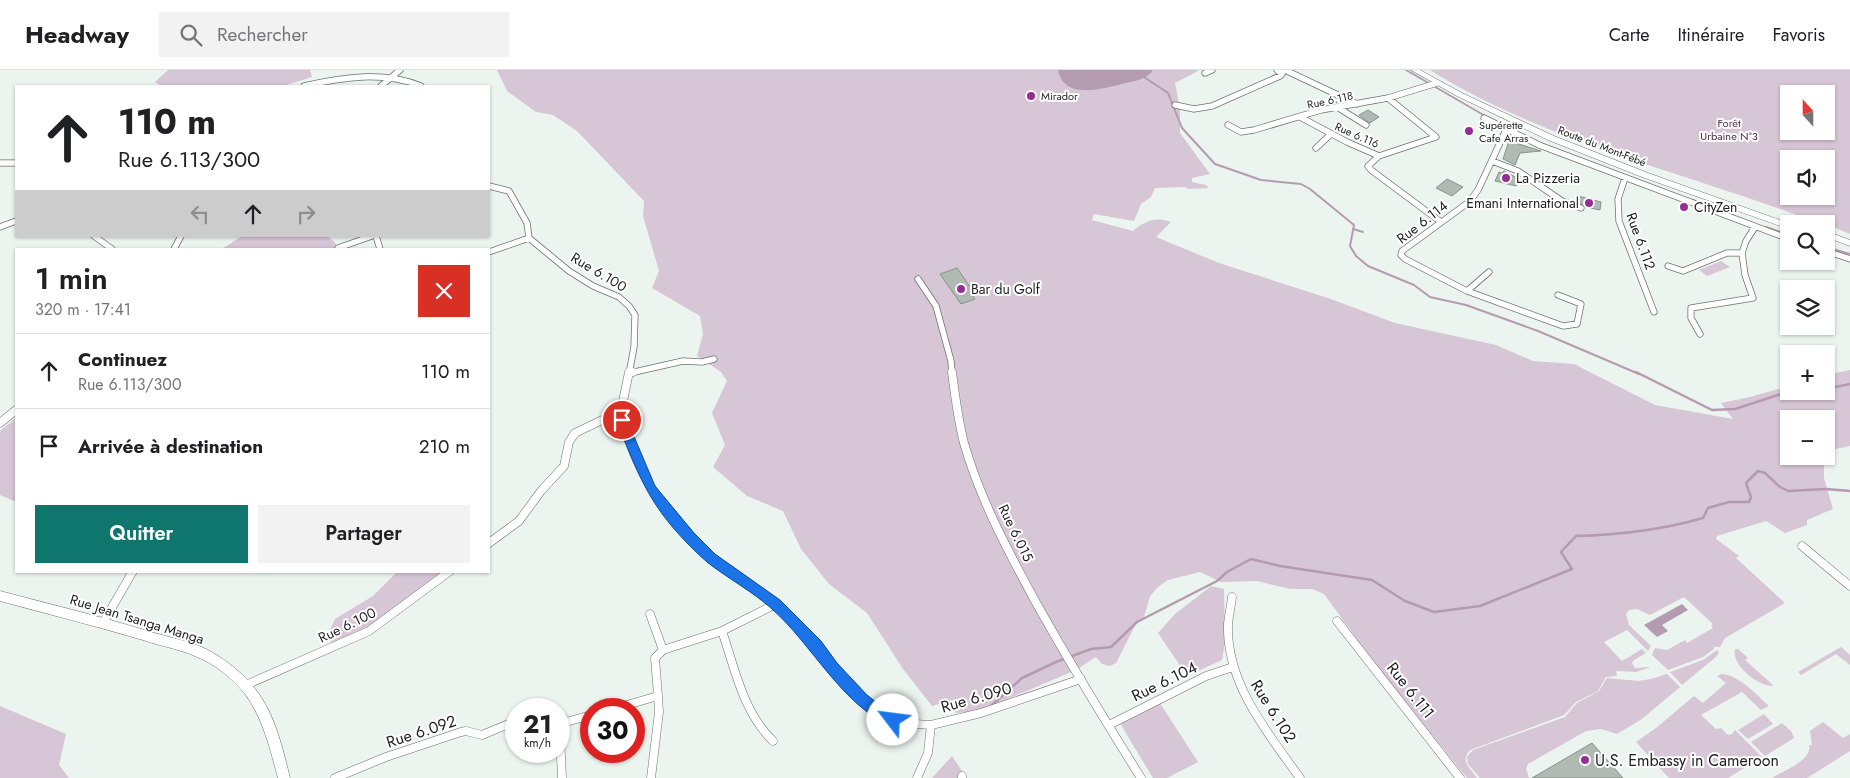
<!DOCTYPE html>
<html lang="fr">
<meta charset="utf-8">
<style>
body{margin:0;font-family:Jost,sans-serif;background:#f2f2f2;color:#202124;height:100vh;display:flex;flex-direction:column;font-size:19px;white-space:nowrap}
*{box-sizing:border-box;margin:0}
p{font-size:16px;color:#757577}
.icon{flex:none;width:28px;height:28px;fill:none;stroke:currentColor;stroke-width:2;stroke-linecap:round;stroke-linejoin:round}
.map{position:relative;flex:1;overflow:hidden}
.panel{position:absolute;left:15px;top:178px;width:475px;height:325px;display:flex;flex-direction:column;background:#fff;border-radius:0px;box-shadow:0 1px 4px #0004}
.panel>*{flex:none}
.top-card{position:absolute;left:15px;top:15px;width:475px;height:152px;border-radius:0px;box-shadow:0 1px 4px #0004;background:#fff;color:#202124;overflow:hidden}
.needle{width:32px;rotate:339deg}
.tools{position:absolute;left:1780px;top:15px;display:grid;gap:10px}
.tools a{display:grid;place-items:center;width:55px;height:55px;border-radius:0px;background:#fff;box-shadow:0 1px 4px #0004;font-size:25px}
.speed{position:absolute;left:505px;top:628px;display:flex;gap:10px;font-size:25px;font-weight:700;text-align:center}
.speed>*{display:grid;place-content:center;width:65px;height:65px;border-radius:50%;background:#fff;box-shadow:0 1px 4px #0004;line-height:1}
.speed small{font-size:12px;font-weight:400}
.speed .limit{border:8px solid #d22;background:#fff;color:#111}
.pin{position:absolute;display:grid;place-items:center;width:42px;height:42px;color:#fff;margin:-21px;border:2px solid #fff;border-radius:50%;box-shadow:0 1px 5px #0007}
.me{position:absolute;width:55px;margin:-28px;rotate:300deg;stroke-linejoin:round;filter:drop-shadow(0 0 4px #0008)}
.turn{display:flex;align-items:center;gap:18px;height:105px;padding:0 20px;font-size:22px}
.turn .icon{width:65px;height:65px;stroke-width:2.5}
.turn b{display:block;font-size:35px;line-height:42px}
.lanes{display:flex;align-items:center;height:48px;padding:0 20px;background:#0003;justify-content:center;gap:25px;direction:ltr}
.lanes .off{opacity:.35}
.round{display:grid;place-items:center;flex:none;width:52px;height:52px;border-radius:0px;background:#f2f2f2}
.summary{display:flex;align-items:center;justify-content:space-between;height:85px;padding:0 20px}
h1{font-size:30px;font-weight:600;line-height:38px}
.cta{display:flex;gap:10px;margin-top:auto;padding:10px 20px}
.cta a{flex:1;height:58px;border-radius:0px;background:#0f766e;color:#fff;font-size:20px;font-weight:600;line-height:58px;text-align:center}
.cta a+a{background:#f2f2f2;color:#202124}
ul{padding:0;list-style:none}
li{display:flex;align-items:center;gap:15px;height:75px;padding:0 20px;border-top:1px solid #e0e0e0}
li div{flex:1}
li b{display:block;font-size:19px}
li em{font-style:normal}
header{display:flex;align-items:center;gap:30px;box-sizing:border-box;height:70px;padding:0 25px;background:#fff;border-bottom:1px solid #e0e0e0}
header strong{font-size:24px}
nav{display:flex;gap:28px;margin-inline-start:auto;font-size:18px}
.search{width:350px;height:45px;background:#f2f2f2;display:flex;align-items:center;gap:12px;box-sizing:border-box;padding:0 18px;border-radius:0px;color:#757577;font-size:19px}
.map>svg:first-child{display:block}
</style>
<header>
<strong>Headway</strong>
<div class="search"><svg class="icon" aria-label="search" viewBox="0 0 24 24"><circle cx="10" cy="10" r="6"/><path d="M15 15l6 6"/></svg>Rechercher</div>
<nav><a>Carte</a><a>Itinéraire</a><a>Favoris</a></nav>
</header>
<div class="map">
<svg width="1850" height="708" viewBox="0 0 1850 708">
<rect width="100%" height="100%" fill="#ecf4ef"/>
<path fill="#d7c6d5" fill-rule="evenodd" d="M168,0H310L312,7L283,16H161L155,12Z
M497,0H1197L1198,1L1175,13L1180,39V63L1210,104L1192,108V112L1206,115L1209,118L1189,119L1185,117L1155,118L1151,127L1141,134L1134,151L1094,144L1092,150L1133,161C1144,151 1157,146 1171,152L1156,167L1219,193L1328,228L1395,253L1496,275L1533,291L1574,294L1655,335L1733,349L1721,333L1750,327L1789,316V321H1826V305L1850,300V376L1826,381V349H1789V386H1824V408L1833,439L1807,450V455L1785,463L1766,451L1717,466L1716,469L1739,486L1736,488L1785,533L1725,568L1720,577H1714V579L1703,587L1668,600L1652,585L1655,578L1667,580L1685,570L1687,573L1713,558L1711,555L1713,554L1684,527L1650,545L1637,539L1629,540L1626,544L1629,555L1651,576L1648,581L1627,560L1604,572L1622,591L1642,579L1646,583L1634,590L1632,593L1635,598L1651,597L1636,602L1616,601L1617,606L1606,607L1598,621L1576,632L1564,645L1470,680C1460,691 1470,698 1477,708H1467L1376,595L1324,524L1312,519H1290L1257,511L1221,512L1200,502L1168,510L1158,517L1150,526L1144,547L1137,552L1116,593L1110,596L1102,594L1096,587L1076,600L1008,629L977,641L956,643L949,631L932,636L903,599L867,543L829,514L801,479L783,441L747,426L713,397L725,375L712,343L727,311L721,302L697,286L703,264L700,246L652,218L659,201L643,146L644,131L577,61L553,45L536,42L507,21Z
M1430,0H1850V164C1828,154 1806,149 1783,140C1666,98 1535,66 1430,0ZM1789,24H1826V61H1789ZM1789,89H1826V126H1789Z
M242,166H328L336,174V179H222Z
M1721,191L1730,197L1707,206L1699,200Z
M16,348V432L0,425V361Z
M398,501H448L375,556L332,575L328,564L335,549L373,526Z
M1211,516L1224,519L1225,572L1222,590L1187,606L1158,563L1175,544Z
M1841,577L1850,585V595L1836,584L1801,605L1798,602Z
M1735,579H1738L1748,588L1745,590L1774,616C1758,617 1731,595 1735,579Z
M1717,580L1719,582L1717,586L1682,615L1670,602L1703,590Z
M1667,604L1680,617L1642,649L1617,664L1601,659L1586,661L1528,694L1526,699L1529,708H1480L1468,694L1467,687L1473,680L1565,647L1577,633L1599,621L1607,608L1638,611L1651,609Z
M1721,604C1738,604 1757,625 1769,636L1761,640L1742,622L1701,645L1716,659L1721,658L1728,665L1732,664L1735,660L1762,687L1728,708H1669L1636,672L1656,658L1694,626L1703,633L1726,613L1717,606Z
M1158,630L1198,692L1167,708H1153L1118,650Z
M0,636L66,664L59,695L69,708H0Z
M1764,644L1773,654L1748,669L1738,660Z
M1823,652L1843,668L1850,664V681L1807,708H1772C1783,701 1813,690 1809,675H1812L1810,661Z
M1782,653L1791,661L1794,668L1765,686L1751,672Z
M952,686L962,701V708H932Z"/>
<path fill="#b49bb1" d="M1058,0H1153C1147,10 1133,11 1122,14C1101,19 1064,30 1058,0Z
M1682,534L1688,540L1662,555L1668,561L1657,567L1644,555Z"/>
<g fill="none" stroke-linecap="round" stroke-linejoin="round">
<path stroke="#b49bb1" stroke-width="2" d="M1406,0L1487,47
M1144,7L1168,23L1182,58L1215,94L1261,110L1301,114L1310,119L1354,155L1350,176L1356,186L1368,196L1414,215L1430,227L1466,235L1538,261L1639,304
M1693,130L1735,146
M1766,157L1789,165
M1353,159L1363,162
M1826,177L1850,184"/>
<path stroke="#b49bb1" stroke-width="2.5" d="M1636,302L1712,340L1735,339L1778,325L1810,321
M1826,319L1850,314
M992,635L1022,608L1056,592L1091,579L1111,577L1137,552L1217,511L1227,502L1251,489L1280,496L1372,510L1405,531L1434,542L1480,536L1572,499L1561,482L1576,466C1619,465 1661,460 1703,448L1708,438L1729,432H1749L1751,427L1746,413L1758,401L1765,403L1780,417L1788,421L1826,419L1850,421"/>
</g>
<path fill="#b1b9b3" stroke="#89918c" d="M1368,40L1379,47L1370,53L1359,45Z
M1509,71L1538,80L1541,81L1520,83L1515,95L1503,89Z
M1504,101L1519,109L1516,116L1495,111L1499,102L1502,103Z
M1447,109L1463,117L1452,126L1436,118Z
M1578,126L1601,132L1600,140L1585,137L1578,132Z
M957,198L975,224L972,225L975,229L961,234L940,204Z
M1592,673L1623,708H1532Z"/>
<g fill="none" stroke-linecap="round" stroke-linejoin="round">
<g stroke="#6b736e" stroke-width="7">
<path id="street-far1" d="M1285,0L1357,34
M1205,3L1212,0
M304,16C343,7 383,1 421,16
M381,16L400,0
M1175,35L1194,39L1212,36L1280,6L1282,4L1277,0
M1337,37L1366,55
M1300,47L1347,72L1379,86L1436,67L1388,28
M1484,48L1539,75L1789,169
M1228,55L1241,62L1254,60L1321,40L1388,28L1437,13
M1316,78L1331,64
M1379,86L1368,96L1371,100L1441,152
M1492,91L1518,101L1562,131L1581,138
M0,93H16
M1625,108L1618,129L1619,151L1654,242
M489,116L509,121L527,153L529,168
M0,157L16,151
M94,166L112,179
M376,166L380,179
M529,168L569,201L593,216L619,227L629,236L635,245L634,277L629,304
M338,178L372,166
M174,179L181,166
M1826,181L1850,189
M489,182L529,168
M1668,196L1683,201L1727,183H1742L1746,171L1755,157
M1489,202L1467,221L1405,189L1401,185L1402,181L1469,132L1478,120L1506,60L1514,54
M918,209L936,236L951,291L952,304
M1467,221L1563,256L1577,254L1581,234L1558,225
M1700,264L1691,248V238L1753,228L1745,205L1742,183
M630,303L683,291L702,292L714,289"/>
</g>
<g stroke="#6b736e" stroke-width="9">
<path id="street" d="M952,302C955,326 958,350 964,373C980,429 1007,479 1034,529C1068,590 1104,649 1141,708
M630,303L633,302
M621,341C632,397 667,451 711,487C732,504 758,517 778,536C807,564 831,598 860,625C866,631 873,639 880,644C894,653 914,654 931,655
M0,353L16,340
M489,473L519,451L541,421L564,396L569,372L575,363L621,341L629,302
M1802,476L1850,516
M1232,527C1231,536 1229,545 1228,554C1226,613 1267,662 1300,708
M650,544L663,580
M1337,551L1460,708
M103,553L133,501
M722,561C735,599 743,642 773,671
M246,615L369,561L450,501
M658,626L655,588L663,580L722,561L776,534
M613,639L658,626L659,642L651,708
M559,644L562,708
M559,644L566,652L591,645
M1109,655L1206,606L1233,597
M962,706V708
M335,708L386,687L461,662L466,661L482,665L516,651
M917,708L928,683L931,655L981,643L1081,609"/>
</g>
<g stroke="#6b736e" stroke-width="1">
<path id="secondary" d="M1411,0H1420L1462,23L1554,66L1648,103L1791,154H1789V159L1786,158L1642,107L1548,70L1457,26Z
M1826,161L1850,170V176L1826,167Z
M0,521C49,534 99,546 148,561C166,567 188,570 206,579C223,588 238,599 251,614C274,639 282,676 290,708H278C270,679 263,648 245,624C233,609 215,594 197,587C180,579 160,576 143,570C95,556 48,544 0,531Z"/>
</g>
<use href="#street-far1" stroke="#fff" stroke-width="5.5"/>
<use href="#street" stroke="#fff" stroke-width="8"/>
<use href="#secondary" fill="#fff" fill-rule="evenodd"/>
</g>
<path fill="#1a73e8" stroke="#114b97" d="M622,345L627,350L655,416L694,463L715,484L780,530L821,571L837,593L867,625L885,639L898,645L900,650L898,655L893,657C842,636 812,574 772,539C752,521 727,508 707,492C691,478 675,461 663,445C641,416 630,383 616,350Z"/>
<g fill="#962d91" stroke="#fff" stroke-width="2">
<circle cx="1031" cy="26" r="5"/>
<circle cx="1469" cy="61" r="5"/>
<circle cx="1506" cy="108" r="5"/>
<circle cx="1589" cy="133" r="5"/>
<circle cx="1684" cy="137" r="5"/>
<circle cx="961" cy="219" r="5"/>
<circle cx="1585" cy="690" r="5"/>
</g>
<g text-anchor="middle" stroke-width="4" stroke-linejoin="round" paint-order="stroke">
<g font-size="11" fill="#1c1f1d" stroke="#fff" text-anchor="start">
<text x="1041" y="30">Mirador</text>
<text x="1479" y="59">Supérette<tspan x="1479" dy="13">Cafe Arras</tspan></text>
</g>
<g font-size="11" fill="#1c1f1d" stroke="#fff">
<text transform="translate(1330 30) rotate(-12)" y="4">Rue 6.118</text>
<text transform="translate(1357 65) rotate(24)" y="4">Rue 6.116</text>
<text transform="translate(1602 76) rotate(21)" y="4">Route du Mont-Fébé</text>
</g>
<g font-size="11" fill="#4c294a" stroke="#fff">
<text x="1729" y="57">Forêt<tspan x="1729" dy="13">Urbaine N°3</tspan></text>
</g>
<g font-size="14" fill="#1c1f1d" stroke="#fff" text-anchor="start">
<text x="1516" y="113">La Pizzeria</text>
<text x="1579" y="138" text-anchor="end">Emani International</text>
<text x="1694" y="142">CityZen</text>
<text x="971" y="224">Bar du Golf</text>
</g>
<g font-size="14" fill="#1c1f1d" stroke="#fff">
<text transform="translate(1422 152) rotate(-38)" y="5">Rue 6.114</text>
<text transform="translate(1641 171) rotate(70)" y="5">Rue 6.112</text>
<text transform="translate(599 202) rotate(31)" y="5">Rue 6.100</text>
<text transform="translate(1016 463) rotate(64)" y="5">Rue 6.015</text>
<text transform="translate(137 549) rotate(17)" y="5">Rue Jean Tsanga Manga</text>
<text transform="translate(347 555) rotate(-26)" y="5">Rue 6.100</text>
</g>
<g font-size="16" fill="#1c1f1d" stroke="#fff">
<text transform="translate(1164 611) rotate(-26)" y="6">Rue 6.104</text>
<text transform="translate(1411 620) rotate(52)" y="6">Rue 6.111</text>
<text transform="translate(976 627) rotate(-16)" y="6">Rue 6.090</text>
<text transform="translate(1274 641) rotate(58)" y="6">Rue 6.102</text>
<text transform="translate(421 661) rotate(-18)" y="6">Rue 6.092</text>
</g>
<g font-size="16" fill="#1c1f1d" stroke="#fff" text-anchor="start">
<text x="1595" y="696">U.S. Embassy in Cameroon</text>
</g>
</g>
</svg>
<div class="tools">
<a><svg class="needle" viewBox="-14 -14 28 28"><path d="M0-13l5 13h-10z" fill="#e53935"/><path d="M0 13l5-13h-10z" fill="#757577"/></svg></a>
<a><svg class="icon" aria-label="sound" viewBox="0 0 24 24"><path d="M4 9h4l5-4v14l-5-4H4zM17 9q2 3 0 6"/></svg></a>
<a><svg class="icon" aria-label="search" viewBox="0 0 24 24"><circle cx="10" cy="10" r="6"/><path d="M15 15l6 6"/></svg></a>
<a><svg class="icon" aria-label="layers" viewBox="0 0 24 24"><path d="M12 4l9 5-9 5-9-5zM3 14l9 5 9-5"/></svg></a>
<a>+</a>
<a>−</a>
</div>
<div class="speed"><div>21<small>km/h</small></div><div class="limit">30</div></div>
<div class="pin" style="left:622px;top:350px;background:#d93025"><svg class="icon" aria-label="arrive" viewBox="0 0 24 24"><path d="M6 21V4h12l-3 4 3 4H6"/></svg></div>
<svg class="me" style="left:893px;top:650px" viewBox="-20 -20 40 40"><circle r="19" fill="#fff"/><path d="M0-13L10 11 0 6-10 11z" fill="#1a73e8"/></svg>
<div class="top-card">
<div class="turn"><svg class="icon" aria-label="ahead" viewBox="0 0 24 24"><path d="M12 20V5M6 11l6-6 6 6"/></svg><div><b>110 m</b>Rue 6.113/300</div></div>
<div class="lanes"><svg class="icon off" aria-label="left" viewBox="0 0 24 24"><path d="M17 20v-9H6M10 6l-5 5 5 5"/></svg><svg class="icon" aria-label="ahead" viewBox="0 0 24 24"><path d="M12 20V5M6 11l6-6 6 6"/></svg><svg class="icon off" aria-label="right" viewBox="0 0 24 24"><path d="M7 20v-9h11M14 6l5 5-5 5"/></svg></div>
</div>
<section class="panel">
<div class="summary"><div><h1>1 min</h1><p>320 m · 17:41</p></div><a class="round" style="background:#d93025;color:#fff"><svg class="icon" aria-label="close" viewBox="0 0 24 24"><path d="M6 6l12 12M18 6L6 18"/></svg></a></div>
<ul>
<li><svg class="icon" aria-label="ahead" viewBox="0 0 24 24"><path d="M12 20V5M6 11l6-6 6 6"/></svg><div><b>Continuez</b><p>Rue 6.113/300</p></div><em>110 m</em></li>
<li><svg class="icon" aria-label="arrive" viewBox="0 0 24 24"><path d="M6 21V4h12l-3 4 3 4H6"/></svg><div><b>Arrivée à destination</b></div><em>210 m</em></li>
</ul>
<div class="cta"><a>Quitter</a><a>Partager</a></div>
</section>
</div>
